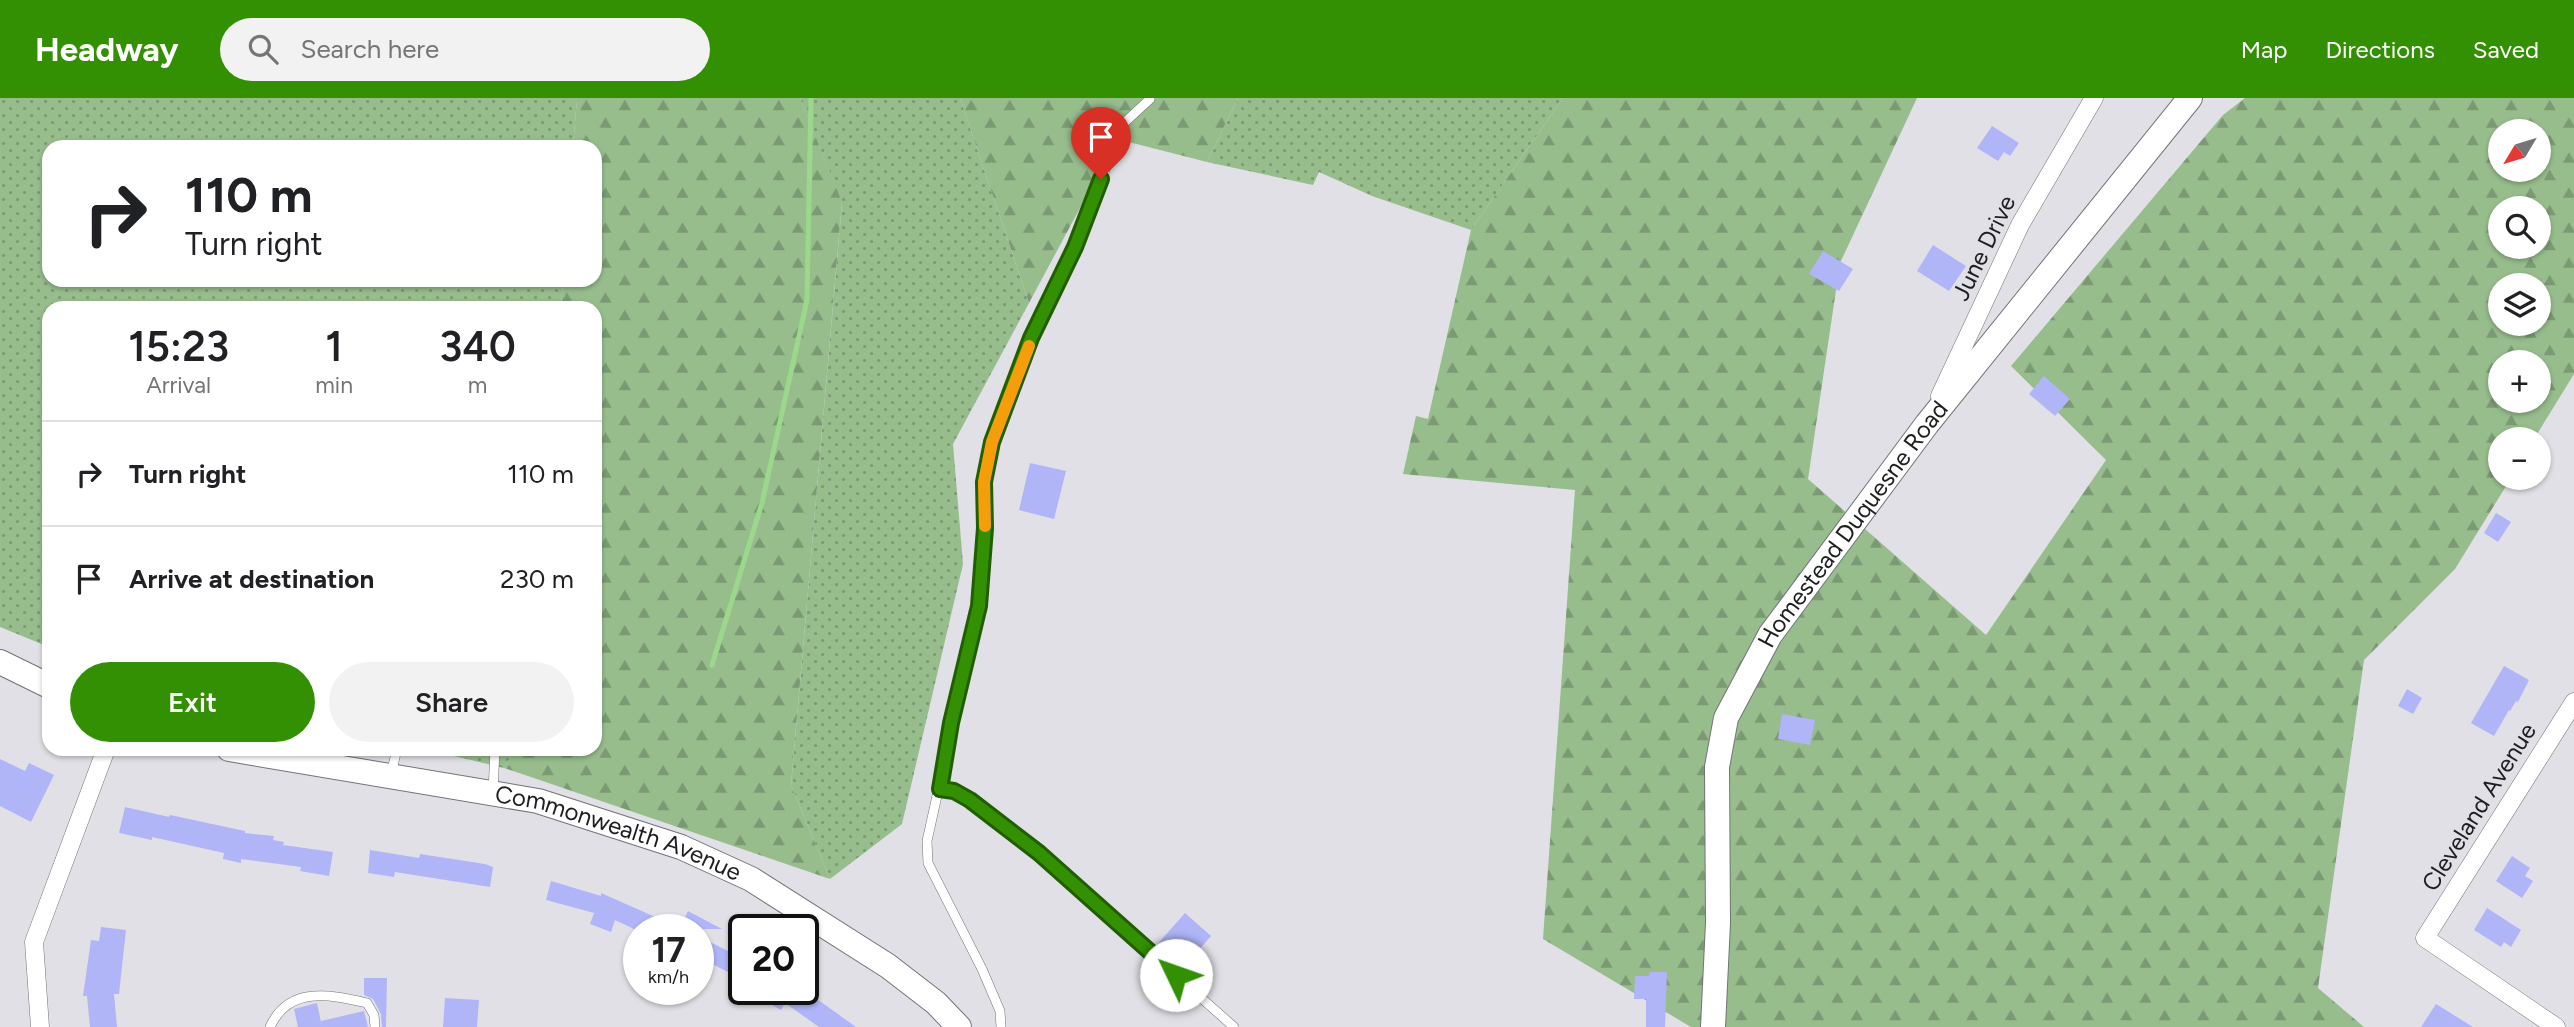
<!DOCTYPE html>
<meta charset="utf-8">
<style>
body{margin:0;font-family:Figtree,sans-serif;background:#f2f2f2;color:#202124;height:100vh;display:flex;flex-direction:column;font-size:26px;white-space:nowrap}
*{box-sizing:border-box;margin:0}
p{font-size:23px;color:#757577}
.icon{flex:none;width:38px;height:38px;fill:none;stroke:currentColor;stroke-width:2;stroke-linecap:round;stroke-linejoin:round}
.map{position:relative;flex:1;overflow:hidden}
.panel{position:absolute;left:42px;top:203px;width:560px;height:455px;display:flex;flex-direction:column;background:#fff;border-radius:21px;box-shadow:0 2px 5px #0004}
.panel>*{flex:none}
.banner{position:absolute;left:42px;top:42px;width:560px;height:147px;border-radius:21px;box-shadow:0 2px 5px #0004;background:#fff;color:#202124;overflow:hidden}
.needle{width:46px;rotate:232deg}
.tools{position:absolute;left:2488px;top:21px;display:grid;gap:14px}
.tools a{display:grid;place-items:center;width:63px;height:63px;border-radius:50%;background:#fff;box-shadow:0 2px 5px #0004;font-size:35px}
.speed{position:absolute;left:623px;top:816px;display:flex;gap:14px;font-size:35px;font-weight:700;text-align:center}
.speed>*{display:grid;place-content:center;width:91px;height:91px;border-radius:50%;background:#fff;box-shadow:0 2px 5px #0004;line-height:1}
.speed small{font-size:18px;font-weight:400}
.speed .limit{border:4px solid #111;border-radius:10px;background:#fff;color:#111}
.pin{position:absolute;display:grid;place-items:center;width:60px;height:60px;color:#fff;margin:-72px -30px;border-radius:50% 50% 50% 0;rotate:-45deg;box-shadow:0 0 7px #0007}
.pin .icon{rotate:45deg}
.me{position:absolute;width:77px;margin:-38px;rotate:312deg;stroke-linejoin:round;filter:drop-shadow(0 0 5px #0008)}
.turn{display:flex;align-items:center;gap:24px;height:147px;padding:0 28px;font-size:32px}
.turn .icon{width:91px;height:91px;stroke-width:2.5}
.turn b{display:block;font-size:49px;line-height:60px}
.eta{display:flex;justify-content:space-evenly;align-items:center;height:119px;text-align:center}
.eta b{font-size:42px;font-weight:600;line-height:49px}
.button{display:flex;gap:14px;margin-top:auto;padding:14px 28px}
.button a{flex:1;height:80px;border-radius:42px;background:#339002;color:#fff;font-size:28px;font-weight:600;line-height:80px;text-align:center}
.button a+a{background:#f2f2f2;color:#202124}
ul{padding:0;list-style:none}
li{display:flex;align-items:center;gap:21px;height:105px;padding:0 28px;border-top:2px solid #e0e0e0}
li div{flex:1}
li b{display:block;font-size:26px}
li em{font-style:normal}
header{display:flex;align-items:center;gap:42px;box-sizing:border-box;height:98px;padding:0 35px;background:#339002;color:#fff}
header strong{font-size:33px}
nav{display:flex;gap:38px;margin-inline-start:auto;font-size:24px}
.search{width:490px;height:63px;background:#f2f2f2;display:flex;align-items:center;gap:18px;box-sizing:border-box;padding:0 24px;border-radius:38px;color:#757577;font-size:26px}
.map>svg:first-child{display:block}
</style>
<header>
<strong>Headway</strong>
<div class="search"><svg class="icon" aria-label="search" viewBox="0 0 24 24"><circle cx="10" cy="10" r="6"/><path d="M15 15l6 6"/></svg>Search here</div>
<nav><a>Map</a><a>Directions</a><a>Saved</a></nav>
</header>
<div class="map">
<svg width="2574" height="929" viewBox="0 0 2574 929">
<defs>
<pattern id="grass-dots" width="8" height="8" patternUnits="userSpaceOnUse" patternTransform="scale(1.75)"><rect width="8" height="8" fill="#97bd8d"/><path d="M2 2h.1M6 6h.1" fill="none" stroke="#7b9973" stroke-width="1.8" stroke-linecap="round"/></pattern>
<pattern id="forest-firs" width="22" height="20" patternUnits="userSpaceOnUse" patternTransform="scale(1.75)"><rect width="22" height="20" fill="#97bd8d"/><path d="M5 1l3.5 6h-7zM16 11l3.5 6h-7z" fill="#7b9973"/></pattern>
</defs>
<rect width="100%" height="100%" fill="#e0e0e6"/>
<path fill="url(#grass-dots)" d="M0,0H577L573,49H49V182H563L561,210H49V549L0,529Z
M800,0H960L1029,205L953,346L963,466L902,726L830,781L791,687L842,105Z
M1238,0H1563L1471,132L1372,98L1319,74L1313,87L1207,64Z
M425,651H515L504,670Z"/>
<path fill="url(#forest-firs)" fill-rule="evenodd" d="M577,0H800L842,104L791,687L830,781L504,670L515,651H595V210H561L563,182H595V49H573Z
M960,0H1238L1207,64L1117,41L1029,205Z
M1563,0H1917L1840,165L1808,381L1986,537L2106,362L2011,268L2223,17L2245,0H2574V276L2534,341H2501V380H2511L2455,471L2364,562L2318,890L2364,929H1691L1543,841L1575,392L1403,376L1416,318L1428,321L1471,132ZM2501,33H2539V72H2501ZM2501,110H2539V149H2501ZM2501,187H2539V226H2501ZM2501,264H2539V303H2501Z"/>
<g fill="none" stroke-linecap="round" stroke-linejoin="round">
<path stroke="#9cd88c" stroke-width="5" d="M712,567L762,405L807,202L811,0"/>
</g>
<path fill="#b0b5f8" d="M1992,28L2019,45L2010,58L2004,54L1998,63L1977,50Z
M1933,147L1966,168L1949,193L1917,173Z
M1823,153L1853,171L1839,193L1809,176Z
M2044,278L2070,301L2055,318L2029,296Z
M1030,365L1066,373L1054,421L1019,412Z
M2496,415L2511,424L2498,444L2484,435Z
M2504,568L2529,582L2518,604L2516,603L2510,613L2509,612L2494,638L2471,625Z
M2407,591L2422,600L2413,616L2398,608Z
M1782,616L1815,622L1810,647L1778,641Z
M0,661L25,673L29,665L54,677L31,724L0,708Z
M125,709L169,719L170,717L245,733V735L274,738L273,742L284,744L283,747L333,754L329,778L300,773L301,769L241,761V765L223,761L224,755L152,739V742L119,735Z
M370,752L419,760L420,756L485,766L493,769L490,789L395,774L394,779L368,775Z
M2512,758L2530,770L2525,778L2533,783L2522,800L2496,783Z
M551,783L601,798V795L680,830L688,813L722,831H634L615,822L611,834L590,826L594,815L546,802Z
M2487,810L2521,832L2511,849L2504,844L2501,849L2474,832Z
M1185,815L1211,838L1181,872L1155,849Z
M101,829L126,832L119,896H114L117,929H90L87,898H83L91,842L99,843Z
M698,838L744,861V882L698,859Z
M1650,874H1667L1665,929H1646V901H1634L1635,878H1649Z
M364,880H387L386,929H382L381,916L373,901L364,897Z
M744,891H803L856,929H819L785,905L781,912Z
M445,900L479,902L477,929H443Z
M317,905L322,929H298L294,911Z
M2436,906L2473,929H2421Z
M364,913L368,929H322L321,923Z"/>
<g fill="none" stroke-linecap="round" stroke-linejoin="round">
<g stroke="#727378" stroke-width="10">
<path id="lane" d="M391,676L397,651
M940,691L955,693L970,702L1039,756L1234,929
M493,694L495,651
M270,929C289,887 331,897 367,905L374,917L375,929
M1001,929L1000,913L982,871L928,765L927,743L979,508L985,430L984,384L992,344L1031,240L1075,149L1123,26L1150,1"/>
</g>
<g stroke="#727378" stroke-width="19">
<path id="street" d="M1940,298L2020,127L2094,0
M40,929L34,844L106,651
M2556,929L2425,840L2574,604"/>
</g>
<g stroke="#727378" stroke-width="26">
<g id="secondary">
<path d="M0,564L49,588"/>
<path id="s1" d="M229,651L538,703L681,749L751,781L888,868L936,905L959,929"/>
<path id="s2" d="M1713,929L1718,825L1717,669L1726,620L1770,537L1927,326L2190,0"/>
</g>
</g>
<use href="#lane" stroke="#fff" stroke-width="9"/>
<use href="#street" stroke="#fff" stroke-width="18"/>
<use href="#secondary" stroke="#fff" stroke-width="24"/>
</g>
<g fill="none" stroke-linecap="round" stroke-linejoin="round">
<g stroke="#215e01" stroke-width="18">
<path id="route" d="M1101,81L1075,149L1031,240L992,344L984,384L985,430L979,508L951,625L940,691L954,693L970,702L1039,755L1176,877"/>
</g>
<use href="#route" stroke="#339002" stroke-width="12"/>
<path stroke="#f59e0b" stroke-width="12" d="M985,428L984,384L992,344L1029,248"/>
</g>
<g text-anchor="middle" stroke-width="5" stroke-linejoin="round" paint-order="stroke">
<g font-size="24" fill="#1d1e20" stroke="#e0e0e6">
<text transform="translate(1984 150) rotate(-64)" y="8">June Drive</text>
<text dy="8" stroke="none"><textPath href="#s2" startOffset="542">Homestead Duquesne Road</textPath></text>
<text transform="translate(2479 709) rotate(-58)" y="8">Cleveland Avenue</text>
<text dy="8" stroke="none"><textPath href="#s1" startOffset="399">Commonwealth Avenue</textPath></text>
</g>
</g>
</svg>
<div class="tools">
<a><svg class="needle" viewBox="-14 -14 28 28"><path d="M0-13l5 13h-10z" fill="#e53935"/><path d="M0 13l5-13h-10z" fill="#757577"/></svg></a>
<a><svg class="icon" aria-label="search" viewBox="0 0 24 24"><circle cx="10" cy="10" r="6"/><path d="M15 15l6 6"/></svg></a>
<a><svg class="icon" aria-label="layers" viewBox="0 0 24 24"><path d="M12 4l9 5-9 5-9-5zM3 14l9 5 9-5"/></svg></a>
<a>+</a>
<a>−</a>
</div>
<div class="speed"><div>17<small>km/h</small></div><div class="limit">20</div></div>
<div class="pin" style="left:1101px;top:81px;background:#d93025"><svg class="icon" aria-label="arrive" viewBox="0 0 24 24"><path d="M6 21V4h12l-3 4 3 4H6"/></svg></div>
<svg class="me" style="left:1176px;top:877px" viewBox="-20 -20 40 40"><circle r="19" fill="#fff"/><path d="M0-13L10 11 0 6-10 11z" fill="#339002"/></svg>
<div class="banner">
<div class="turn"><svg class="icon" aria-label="right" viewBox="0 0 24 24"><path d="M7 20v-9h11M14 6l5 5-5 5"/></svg><div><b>110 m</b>Turn right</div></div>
</div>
<section class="panel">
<div class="eta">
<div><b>15:23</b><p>Arrival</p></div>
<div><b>1</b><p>min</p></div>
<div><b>340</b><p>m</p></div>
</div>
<ul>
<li><svg class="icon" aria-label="right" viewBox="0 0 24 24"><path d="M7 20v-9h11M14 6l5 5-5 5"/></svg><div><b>Turn right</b></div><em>110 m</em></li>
<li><svg class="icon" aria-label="arrive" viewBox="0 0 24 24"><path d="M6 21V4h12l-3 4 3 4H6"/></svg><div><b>Arrive at destination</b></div><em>230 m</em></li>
</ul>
<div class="button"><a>Exit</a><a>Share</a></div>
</section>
</div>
